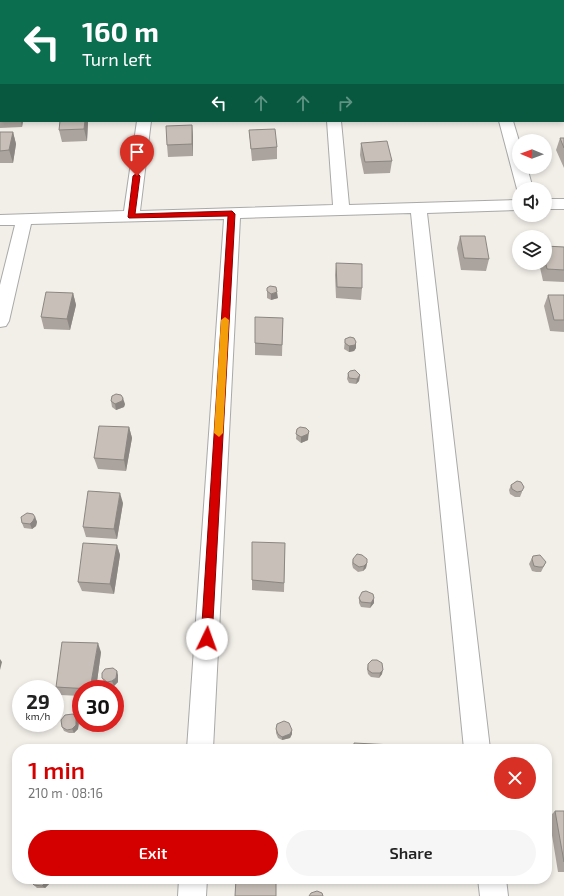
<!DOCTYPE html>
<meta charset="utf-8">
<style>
body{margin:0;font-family:"Exo 2",sans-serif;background:#f6f6f6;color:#222;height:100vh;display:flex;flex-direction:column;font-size:15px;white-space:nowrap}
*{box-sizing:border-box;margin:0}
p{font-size:13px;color:#767676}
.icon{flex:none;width:22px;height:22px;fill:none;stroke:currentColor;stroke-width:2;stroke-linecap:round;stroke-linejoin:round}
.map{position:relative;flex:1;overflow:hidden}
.sheet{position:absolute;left:12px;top:744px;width:540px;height:140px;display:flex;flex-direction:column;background:#fff;border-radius:16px;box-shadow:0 2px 6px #0003}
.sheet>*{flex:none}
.guide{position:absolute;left:0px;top:0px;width:564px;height:122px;box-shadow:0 2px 6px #0003;background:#0b6e4f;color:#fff;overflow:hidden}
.needle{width:26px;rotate:271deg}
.buttons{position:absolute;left:512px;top:134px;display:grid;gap:8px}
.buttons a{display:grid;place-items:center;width:40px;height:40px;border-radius:50%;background:#fff;box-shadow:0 2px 6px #0003;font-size:20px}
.speed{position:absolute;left:12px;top:680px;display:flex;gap:8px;font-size:20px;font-weight:700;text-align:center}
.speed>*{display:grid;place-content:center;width:52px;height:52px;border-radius:50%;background:#fff;box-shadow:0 2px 6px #0003;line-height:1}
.speed small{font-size:10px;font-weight:400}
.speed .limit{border:6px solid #d22;background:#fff;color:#111}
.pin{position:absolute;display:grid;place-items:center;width:34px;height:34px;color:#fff;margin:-41px -17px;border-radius:50% 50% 50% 0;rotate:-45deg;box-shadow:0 0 4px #0007}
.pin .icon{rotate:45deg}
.me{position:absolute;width:44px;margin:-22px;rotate:3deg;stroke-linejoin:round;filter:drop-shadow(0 0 3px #0008)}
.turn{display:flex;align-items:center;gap:14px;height:84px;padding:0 16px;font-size:18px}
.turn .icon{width:52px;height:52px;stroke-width:2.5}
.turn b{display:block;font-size:28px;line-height:34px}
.lanes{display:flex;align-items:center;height:38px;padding:0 16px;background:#0003;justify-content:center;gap:20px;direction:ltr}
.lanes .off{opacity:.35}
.round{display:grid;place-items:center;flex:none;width:42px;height:42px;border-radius:21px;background:#f6f6f6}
.overview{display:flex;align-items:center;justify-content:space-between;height:68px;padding:0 16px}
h1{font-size:24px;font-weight:600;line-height:30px;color:#d40000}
.primary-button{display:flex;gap:8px;margin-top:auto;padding:8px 16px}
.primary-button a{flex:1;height:46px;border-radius:24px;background:#d40000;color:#fff;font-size:16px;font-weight:600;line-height:46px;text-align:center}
.primary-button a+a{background:#f6f6f6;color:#222}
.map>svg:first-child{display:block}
</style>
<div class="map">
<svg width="564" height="896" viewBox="0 0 564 896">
<rect width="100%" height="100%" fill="#f2efe9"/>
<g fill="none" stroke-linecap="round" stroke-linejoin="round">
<g stroke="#a9a9a9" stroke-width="2">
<path id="street" d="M155,0H167V1H155Z
M317,0H329V1H317Z
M466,0H478V1H466Z
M0,4H1L0,15Z
M137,121H151L140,211L333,205L327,121H341L349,205L519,200V210L427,213L490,749H464L411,213L240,218L213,749H187L224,219L31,224L9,321L6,326L0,327V285L15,225H0V215L124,211Z
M499,121H513L519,141V167H527L533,189H519V192L517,189Z
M545,199H564V209H545Z
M179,879H207L206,896H178Z
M478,879H506L508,896H480Z"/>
</g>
<use href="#street" fill="#fff" fill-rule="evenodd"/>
</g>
<path fill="#aba49e" d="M203,0H229V1H203Z
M0,98H1V121H23L22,127L0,128Z
M60,121H88L87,141L62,142L59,130Z
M192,125L193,137V156L168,157L167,145Z
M249,130L277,147V159L252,161Z
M0,132H13L16,144L13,163H0Z
M560,138H564V168L556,150Z
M361,143L392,161L390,173L364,174L360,155Z
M460,236L489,259L486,271L461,270L457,248Z
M545,246L564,247V282L543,281L539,263H545Z
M336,263L362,288L361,300L336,298L335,275Z
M267,291L278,298L271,300L267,298Z
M73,293L76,305L70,330L44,329L41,317Z
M548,295H564V332L550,331L544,306Z
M283,318L282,356L255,355V343Z
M345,339L356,348L354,351L349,352L344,349Z
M348,373L360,375L359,381L356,384L349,383L347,379Z
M111,401L125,404L124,407L116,410L112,407Z
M129,427L132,438L126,471L98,469L94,458Z
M297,429L308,440L301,443L296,439Z
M517,481L522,492L520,497H515L510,494L509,490L511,485Z
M123,503L117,539L86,537L83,527Z
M35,517L37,522L36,526L32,529L24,528L22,523Z
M285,543L284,592L252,590V580Z
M117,545L120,555L114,594L82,591L78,582Z
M533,556L546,562L541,572H536L532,571L529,564Z
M353,559L367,563L366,568L363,571L358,572L353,568L352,564Z
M359,598L374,603L370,608L361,607L359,603Z
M101,652L96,689H81V696L60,695L56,687Z
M368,664L382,674L379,678L371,677L368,674L367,669Z
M118,675V682L114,686H109L104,682L102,678Z
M79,721L78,729L74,733H69L64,731L62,727Z
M276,729L292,730V734L290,738L282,740L278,738L276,733Z
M555,811H564V872H558L549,817Z
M50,883L45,888H37L34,885Z"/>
<path fill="#8b8681" d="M21,121H23L22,127Z
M85,121H88V123L87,141L84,129Z
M192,125L193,137V156L192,144Z
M13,132L16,144L13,163L9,150Z
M277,292L278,298L271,300V294Z
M73,293L76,305L70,330L67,319Z
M356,342V348L354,351L349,352V346Z
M360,375L359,381L356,384L357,379Z
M123,398L125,404L124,407L116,410L115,404Z
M129,427L132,438L126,471L124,460Z
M309,431L308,440L301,443V437Z
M120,493L123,503L117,539L114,529Z
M35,517L37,522L36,526L32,529L30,524Z
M117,545L120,555L114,594L110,584Z
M367,563L366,568L363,571L364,566Z
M374,598V603L370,608L371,603Z
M98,643L101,652L96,689H90Z
M0,659L2,662L0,670Z
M383,670L382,674L379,678L380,673Z
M117,671L118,675V682L114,686L112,681Z
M76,717L79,721L78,729L74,733L72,729Z
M292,730V734L290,738L282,740V737Z
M47,879H51L50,883L45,888L42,886Z"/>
<path fill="#c7bfb8" stroke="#8b8681" d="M87,0H109V1H87Z
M0,98H1V115H0Z
M60,121H85L84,129L59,130Z
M192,125V144L167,145L166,126Z
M275,129L277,147L251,149L249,130Z
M0,132H13L9,150L0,151Z
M560,138H564V148Z
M387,141L392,161L365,162L361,143Z
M460,236H485L489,259L464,258Z
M545,246L564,247V270L547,269L545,261Z
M336,263L362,264V288L337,287Z
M270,286L276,287L277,292L271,294L267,291V288Z
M46,292L73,293L67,319L41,317Z
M548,295H564V320H554Z
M255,317L283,318L282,345L255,343Z
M350,337L354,338L356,342L355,345L349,346L345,343V339Z
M355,370L360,375L357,379L349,378L348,373L350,371Z
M116,394L121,395L123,398L122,401L115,404L111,401L112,396Z
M99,426L129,427L124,460L94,458Z
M300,427L306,428L309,431L308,434L301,437L296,434L297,429Z
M517,481L521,482L524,487L522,491L517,492L512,489L511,485Z
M88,491L120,493L114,529L83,527Z
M27,513L33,514L35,517L33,521L30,524L22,523L21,517Z
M252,542L285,543L284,583L252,580Z
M83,543L117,545L110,584L78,582Z
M357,554L362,555L367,559V563L364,566L359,567L353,563V559Z
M540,555L546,562L543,567H539L534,566L532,559L533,556Z
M366,591L373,594L374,598L371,603L361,602L359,598L362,592Z
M62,642L98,643L90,689L56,687Z
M372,660H377L382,663L383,670L380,673H372L368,670V664Z
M113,668L117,671L116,678L112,681L107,682L102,678V673L105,669Z
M73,714L76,717V725L72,729L67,730L62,727L61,720L65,715Z
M284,721L289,723L292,730L290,734L282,737L278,734L276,729L277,724Z
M354,743L393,745V749H354Z
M555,811H564V862Z
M31,879H47V881L42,886L34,885L30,881Z
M236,879H276V896H235Z
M317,891L322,893L323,896H309L311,893Z"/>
<path fill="#d40000" stroke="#8a0000" d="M137,173L140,176L135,214L232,211L235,214L212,639L210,642L207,644L203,642L201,639L228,216L129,218L128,217L133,176Z"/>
<path fill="#f59e0b" d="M225,317L229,320L223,433L219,437L214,433L221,320Z"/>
</svg>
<div class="buttons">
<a><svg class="needle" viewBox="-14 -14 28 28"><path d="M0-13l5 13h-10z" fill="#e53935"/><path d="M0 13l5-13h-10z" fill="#767676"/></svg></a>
<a><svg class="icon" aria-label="sound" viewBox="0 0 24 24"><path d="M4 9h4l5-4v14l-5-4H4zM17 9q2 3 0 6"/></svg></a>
<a><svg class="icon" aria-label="layers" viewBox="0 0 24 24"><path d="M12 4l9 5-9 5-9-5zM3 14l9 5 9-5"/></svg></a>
</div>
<div class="speed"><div>29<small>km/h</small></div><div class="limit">30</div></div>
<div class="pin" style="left:137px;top:176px;background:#d93025"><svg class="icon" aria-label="arrive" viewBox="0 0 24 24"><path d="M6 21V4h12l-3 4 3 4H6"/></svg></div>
<svg class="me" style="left:207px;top:639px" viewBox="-20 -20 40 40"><circle r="19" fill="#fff"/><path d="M0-13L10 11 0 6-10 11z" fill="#d40000"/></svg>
<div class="guide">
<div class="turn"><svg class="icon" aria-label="left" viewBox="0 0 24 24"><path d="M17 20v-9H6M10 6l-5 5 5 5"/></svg><div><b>160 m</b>Turn left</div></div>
<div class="lanes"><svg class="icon" aria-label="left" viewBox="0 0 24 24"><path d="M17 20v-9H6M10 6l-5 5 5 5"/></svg><svg class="icon off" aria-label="ahead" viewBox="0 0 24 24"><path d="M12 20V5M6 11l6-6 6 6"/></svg><svg class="icon off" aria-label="ahead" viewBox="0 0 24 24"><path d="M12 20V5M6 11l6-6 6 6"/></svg><svg class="icon off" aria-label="right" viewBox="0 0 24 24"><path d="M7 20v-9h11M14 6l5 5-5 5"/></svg></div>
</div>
<section class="sheet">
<div class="overview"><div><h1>1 min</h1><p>210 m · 08:16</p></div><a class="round" style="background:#d93025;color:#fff"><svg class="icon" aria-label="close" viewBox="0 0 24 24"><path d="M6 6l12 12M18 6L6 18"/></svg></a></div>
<div class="primary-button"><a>Exit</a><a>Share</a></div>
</section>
</div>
